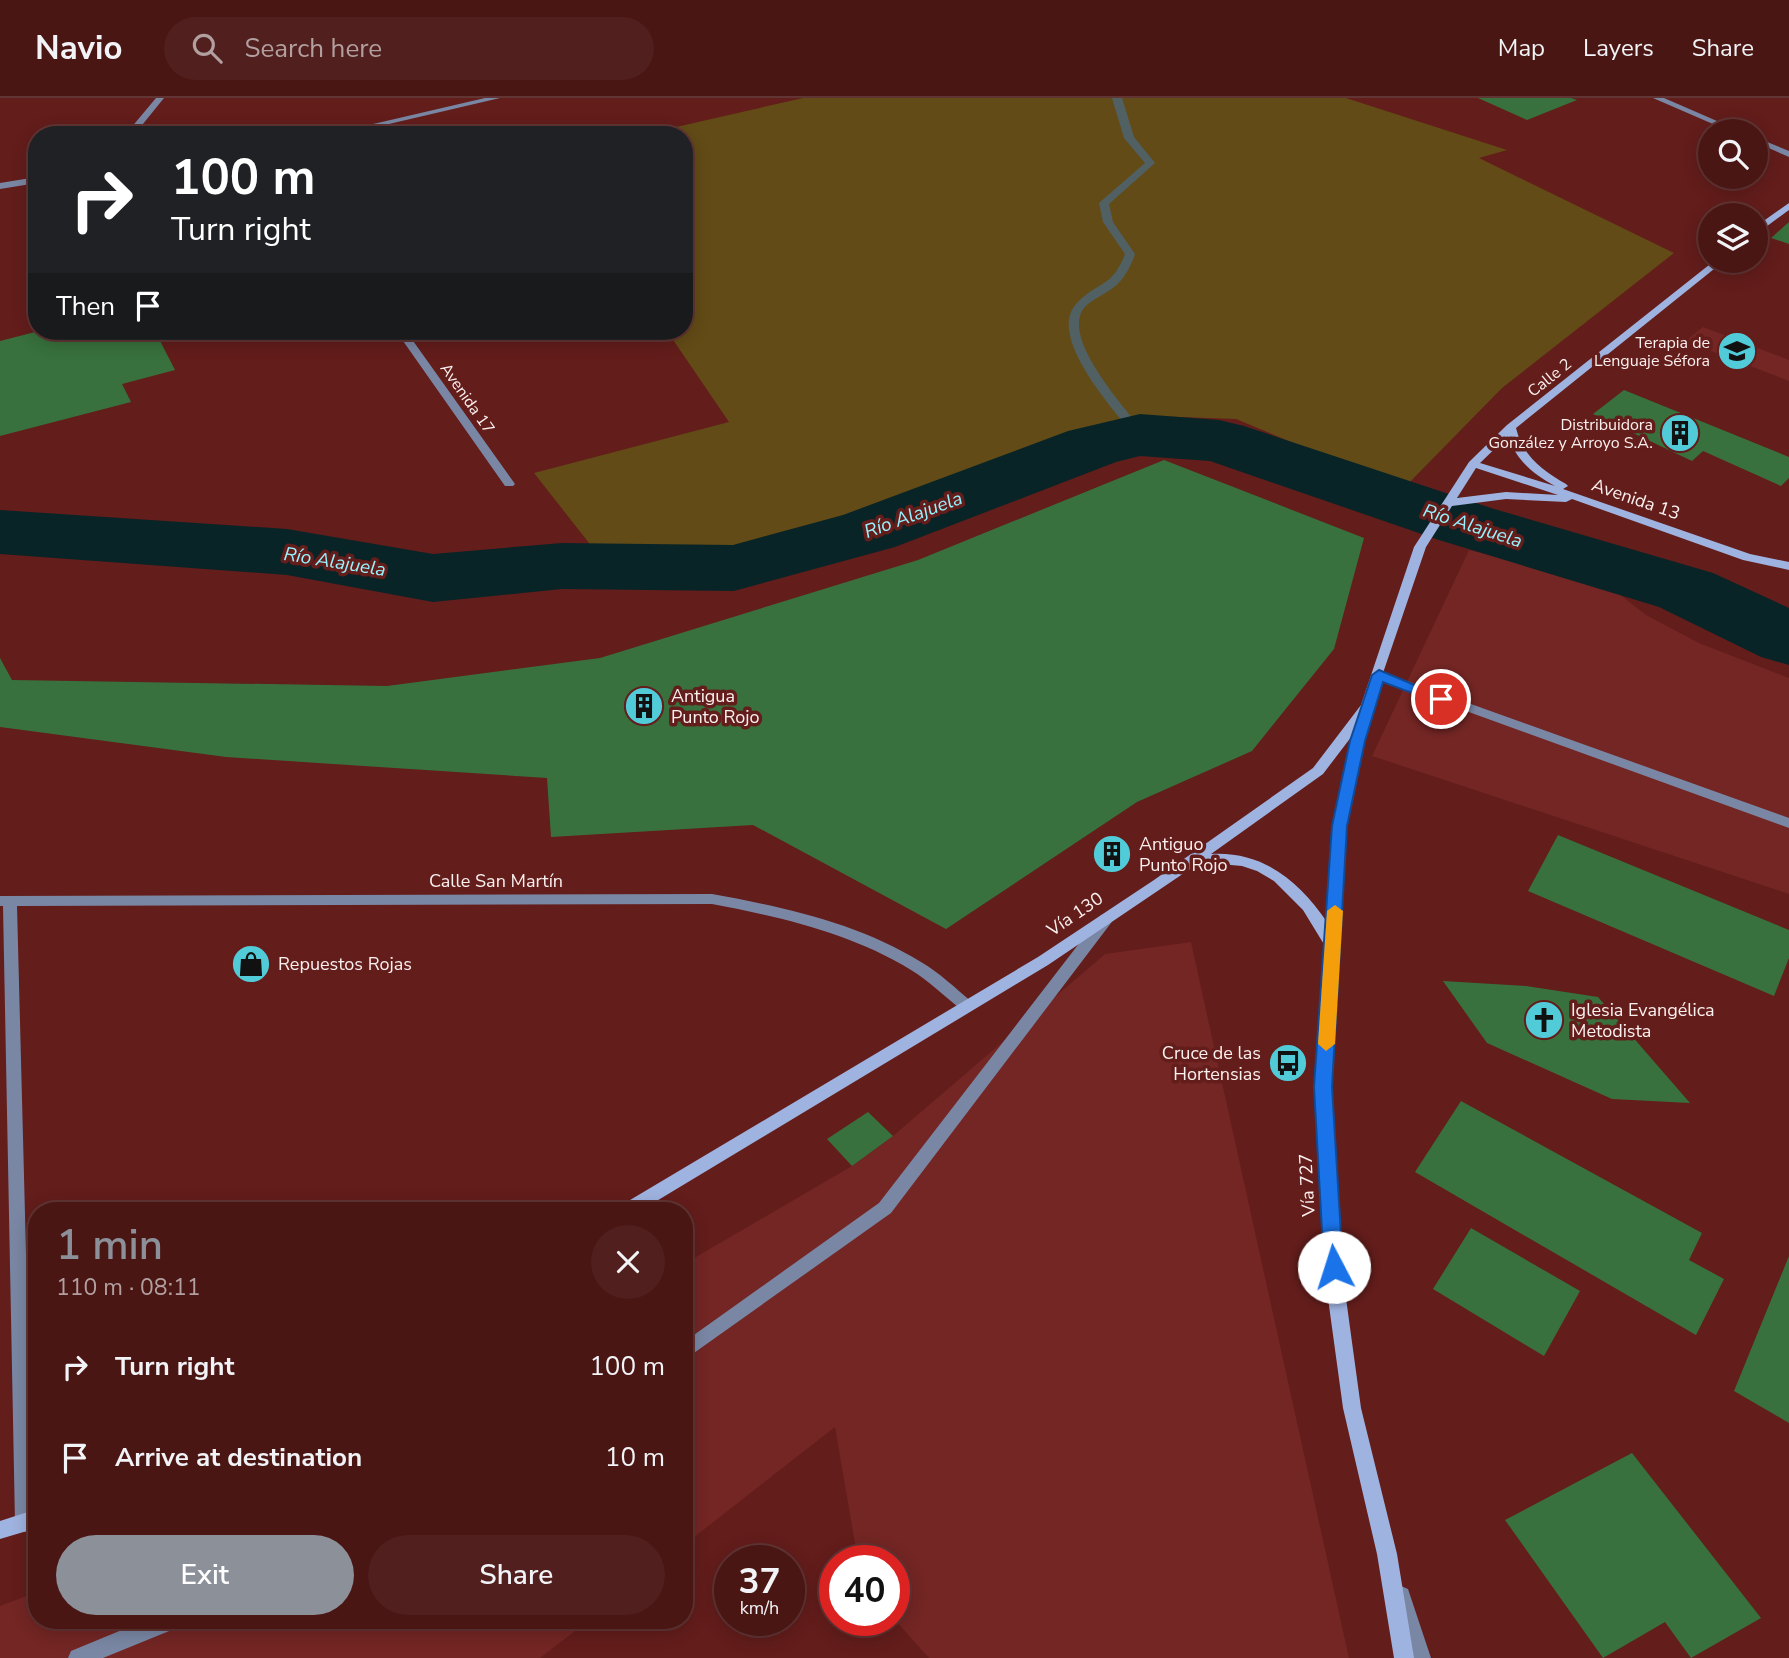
<!DOCTYPE html>
<meta charset="utf-8">
<style>
body{margin:0;font-family:"Nunito Sans",sans-serif;background:#511f1d;color:#f1f3f6;height:100vh;display:flex;flex-direction:column;font-size:26px;white-space:nowrap}
*{box-sizing:border-box;margin:0}
p{font-size:23px;color:#b29fa0}
.icon{flex:none;width:38px;height:38px;fill:none;stroke:currentColor;stroke-width:2;stroke-linecap:round;stroke-linejoin:round}
.map{position:relative;flex:1;overflow:hidden}
.panel{position:absolute;left:28px;top:1104px;width:665px;height:427px;display:flex;flex-direction:column;background:#4a1614;border-radius:28px;box-shadow:0 4px 18px #0003,0 0 0 2px #613534}
.panel>*{flex:none}
.guide{position:absolute;left:28px;top:28px;width:665px;height:214px;border-radius:28px;box-shadow:0 4px 18px #0003,0 0 0 2px #613534;background:#202124;color:#fff;overflow:hidden}
.controls{position:absolute;left:1698px;top:21px;display:grid;gap:14px}
.controls a{display:grid;place-items:center;width:70px;height:70px;border-radius:50%;background:#4a1614;box-shadow:0 4px 18px #0003,0 0 0 2px #613534;font-size:35px}
.speed{position:absolute;left:714px;top:1447px;display:flex;gap:14px;font-size:35px;font-weight:700;text-align:center}
.speed>*{display:grid;place-content:center;width:91px;height:91px;border-radius:50%;background:#4a1614;box-shadow:0 4px 18px #0003,0 0 0 2px #613534;line-height:1}
.speed small{font-size:18px;font-weight:400}
.speed .limit{border:10px solid #d22;background:#fff;color:#111}
.pin{position:absolute;display:grid;place-items:center;width:60px;height:60px;color:#fff;margin:-30px;border:4px solid #fff;border-radius:50%;box-shadow:0 2px 7px #0007}
.me{position:absolute;width:77px;margin:-38px;rotate:355deg;stroke-linejoin:round;filter:drop-shadow(0 0 5px #0008)}
.turn{display:flex;align-items:center;gap:24px;height:147px;padding:0 28px;font-size:32px}
.turn .icon{width:91px;height:91px;stroke-width:2.5}
.turn b{display:block;font-size:49px;line-height:60px}
.then{display:flex;align-items:center;height:66px;padding:0 28px;background:#0003;gap:14px;font-size:26px}
.round{display:grid;place-items:center;flex:none;width:74px;height:74px;border-radius:37px;background:#511f1d}
.overview{display:flex;align-items:center;justify-content:space-between;height:119px;padding:0 28px}
h1{font-size:42px;font-weight:600;line-height:52px;color:#8c9099}
.button{display:flex;gap:14px;margin-top:auto;padding:14px 28px}
.button a{flex:1;height:80px;border-radius:42px;background:#8c9099;color:#fff;font-size:28px;font-weight:600;line-height:80px;text-align:center}
.button a+a{background:#511f1d;color:#f1f3f6}
ul{padding:0;list-style:none}
li{display:flex;align-items:center;gap:21px;height:91px;padding:0 28px}
li div{flex:1}
li b{display:block;font-size:26px}
li em{font-style:normal}
header{display:flex;align-items:center;gap:42px;box-sizing:border-box;height:98px;padding:0 35px;background:#4a1614;border-bottom:2px solid #613534}
header strong{font-size:33px}
nav{display:flex;gap:38px;margin-inline-start:auto;font-size:24px}
.search{width:490px;height:63px;background:#511f1d;display:flex;align-items:center;gap:18px;box-sizing:border-box;padding:0 24px;border-radius:38px;color:#b29fa0;font-size:26px}
.map>svg:first-child{display:block}
</style>
<header>
<strong>Navio</strong>
<div class="search"><svg class="icon" aria-label="search" viewBox="0 0 24 24"><circle cx="10" cy="10" r="6"/><path d="M15 15l6 6"/></svg>Search here</div>
<nav><a>Map</a><a>Layers</a><a>Share</a></nav>
</header>
<div class="map">
<svg width="1789" height="1560" viewBox="0 0 1789 1560">
<rect width="100%" height="100%" fill="#631d1b"/>
<path fill="#732624" d="M1703,229L1789,262V283L1685,243Z
M1469,452L1591,482L1618,495L1646,517L1699,545L1789,580V796L1372,658Z
M1191,844L1349,1560H929L894,1521V1463H858L835,1329L684,1447V1166L852,1068L893,1038L1105,856Z
M37,1494V1522L588,1523L540,1560H0V1508Z"/>
<path fill="#624b16" d="M803,0H1346L1507,52L1479,60L1674,155L1502,290L1403,391L1236,321L1151,318L1075,339L874,415L713,457L600,459L534,375L729,324L667,233H684V37H641Z"/>
<g fill="none" stroke-linecap="round" stroke-linejoin="round">
<path fill="#516163" fill-rule="evenodd" d="M1112,0H1122L1134,39L1155,65L1109,106L1113,124L1135,156C1129,173 1122,185 1107,194C1099,199 1090,203 1084,210C1060,241 1128,313 1146,337L1140,341L1136,340C1115,313 1045,238 1077,205C1098,183 1112,190 1125,156L1103,124L1099,105L1145,65L1124,40Z"/>
<path fill="#092427" fill-rule="evenodd" d="M1140,316L1219,322L1244,328L1491,410L1713,475L1789,510V567L1761,559L1659,509L1439,442L1210,363L1140,358L1116,364L895,449L734,493L562,491L433,504L287,477L0,456V412L287,431L433,456L562,445L733,447L843,417L1068,333Z"/>
</g>
<path fill="#38713d" d="M1478,0H1571L1577,2L1527,22Z
M1789,124V146L1771,140Z
M39,233H155L175,272L122,286L131,304L0,338V243Z
M1624,292L1789,359V380L1781,388L1703,353L1692,363L1593,316Z
M1164,362L1364,440L1334,551L1252,653L1137,704L946,831L753,727L551,739L547,680L226,659L0,629V560L12,582L387,588L600,560L918,462Z
M1558,737L1789,832V860L1774,898L1528,793Z
M1115,743L1130,755L1108,769L1094,758Z
M1443,883L1526,888L1598,899L1690,1005L1612,1001L1487,945Z
M1461,1003L1702,1135L1689,1162L1724,1181L1696,1237L1415,1074Z
M868,1014L893,1038L852,1068L827,1041Z
M1471,1130L1580,1193L1544,1258L1433,1191Z
M1789,1158V1325L1734,1293Z
M1632,1355L1761,1520L1691,1560L1665,1524L1603,1560L1505,1422Z"/>
<g fill="none" stroke-linecap="round" stroke-linejoin="round">
<path fill="#7a87a4" fill-rule="evenodd" d="M1379,573L1789,720V730L1375,580L1373,577Z
M1106,816L1111,817L1113,821L1111,825L891,1115L684,1262V1244L879,1105L1101,817Z
M146,1522H182L179,1529L103,1560H68L71,1553Z"/>
<path fill="#7a87a4" fill-rule="evenodd" d="M156,0H164L134,37H125Z
M485,0H500L342,37H326Z
M1653,0H1664L1740,33H1729Z
M1755,39L1789,53V59L1755,44Z
M37,79V85L0,91V85Z
M396,233H406L515,386L513,388H505Z
M712,796C784,809 858,825 921,864C940,875 955,890 972,904L974,908L972,912H962C945,899 929,883 911,872C851,835 780,819 712,806L17,808L33,1425L31,1432L24,1434L17,1432L15,1425L3,808H0V798Z
M1401,1488L1408,1491L1431,1560H1411L1391,1498L1394,1491Z"/>
<path fill="#9fb3e0" fill-rule="evenodd" d="M1789,105V112L1755,137V129Z
M1714,163H1724L1516,330C1523,358 1542,372 1566,386L1568,388L1563,391L1750,456L1789,464V472L1743,462L1572,401L1566,404L1506,401L1452,408L1426,449L1370,613L1371,616L1347,728L1331,989L1345,1193L1361,1310L1397,1456L1414,1560H1394L1377,1456L1343,1310L1327,1193L1315,989L1325,848L1303,812L1274,783L1257,773L1242,768L1220,766L1196,767L1048,867L640,1113H618L620,1108L1038,859L1154,782L1313,670L1361,607L1414,449L1469,364L1507,327ZM1508,338C1516,362 1533,376 1555,388L1480,365ZM1476,370L1558,397L1506,394L1457,400ZM1355,634L1333,728L1327,824C1299,783 1263,753 1211,756L1323,676Z
M37,1411V1430L0,1441V1423Z"/>
</g>
<path fill="#1a73e8" stroke="#114b97" stroke-width="2" d="M1379,572L1448,601L1441,606L1383,584L1365,643L1347,728L1332,989L1343,1169L1341,1175L1334,1178L1327,1175L1324,1169L1314,989L1332,728L1350,643L1372,577Z"/>
<path fill="#f59e0b" d="M1335,807L1343,813L1335,946L1326,953L1318,946L1327,813Z"/>
<defs>
<g id="university-disc" transform="scale(2.0125)"><circle r="9.5" fill="#52cbd9" stroke="#631d1b"/><path d="M0-5L7-2L0 1L-7-2ZM-4 1L0 2.5L4 1V4Q0 6-4 4Z" fill="#111"/></g>
<g id="building-disc" transform="scale(2.0125)"><circle r="9.5" fill="#52cbd9" stroke="#631d1b"/><path d="M-4-6H4V6H1V3H-1V6H-4ZM-2.5-4.3h1.7v1.8h-1.7ZM.8-4.3h1.7v1.8H.8ZM-2.5-1h1.7V.8h-1.7ZM.8-1h1.7V.8H.8Z" fill="#111"/></g>
<g id="shop-disc" transform="scale(2.0125)"><circle r="9.5" fill="#52cbd9" stroke="#631d1b"/><path d="M-5-2.5h2.3a2.7 3.5 0 0 1 5.4 0H5L5.5 6h-11ZM-1.5-2.5h3a1.5 2.3 0 0 0-3 0Z" fill="#111"/></g>
<g id="church-disc" transform="scale(2.0125)"><circle r="9.5" fill="#52cbd9" stroke="#631d1b"/><path d="M-1.2-6h2.4v3.5h3.3v2.4h-3.3V6h-2.4V-.1h-3.3v-2.4h3.3Z" fill="#111"/></g>
<g id="bus-disc" transform="scale(2.0125)"><circle r="9.5" fill="#52cbd9" stroke="#631d1b"/><path d="M-5-6H5V4H4V6H2V4H-2V6H-4V4H-5ZM-3.5-4V0h7V-4ZM-3.5 1.2v1.5H-2V1.2ZM2 1.2v1.5H3.5V1.2Z" fill="#111"/></g>
</defs>
<g fill-rule="evenodd">
<use href="#university-disc" x="1737" y="253"/>
<use href="#building-disc" x="1680" y="335"/>
<use href="#building-disc" x="644" y="608"/>
<use href="#building-disc" x="1112" y="756"/>
<use href="#shop-disc" x="251" y="866"/>
<use href="#church-disc" x="1544" y="922"/>
<use href="#bus-disc" x="1288" y="965"/>
</g>
<g text-anchor="middle" stroke-width="7" stroke-linejoin="round" paint-order="stroke">
<g font-size="16" fill="#faf0ef" stroke="#631d1b" text-anchor="end">
<text x="1710" y="250">Terapia de<tspan x="1710" dy="18">Lenguaje Séfora</tspan></text>
<text x="1653" y="332">Distribuidora<tspan x="1653" dy="18">González y Arroyo S.A.</tspan></text>
</g>
<g font-size="16" fill="#faf0ef" stroke="#631d1b">
<text transform="translate(1549 279) rotate(-39)" y="6">Calle 2</text>
<text transform="translate(468 300) rotate(55)" y="6">Avenida 17</text>
</g>
<g font-size="18" fill="#faf0ef" stroke="#631d1b">
<text transform="translate(1636 401) rotate(19)" y="6">Avenida 13</text>
<text x="496" y="789">Calle San Martín</text>
<text transform="translate(1075 816) rotate(-34)" y="6">Vía 130</text>
<text transform="translate(1307 1087) rotate(-93)" y="6">Vía 727</text>
</g>
<g font-size="18" fill="#faf0ef" stroke="#631d1b" text-anchor="start">
<text x="671" y="604">Antigua<tspan x="671" dy="21">Punto Rojo</tspan></text>
<text x="1139" y="752">Antiguo<tspan x="1139" dy="21">Punto Rojo</tspan></text>
<text x="278" y="872">Repuestos Rojas</text>
<text x="1571" y="918">Iglesia Evangélica<tspan x="1571" dy="21">Metodista</tspan></text>
<text x="1261" y="961" text-anchor="end">Cruce de las<tspan x="1261" dy="21">Hortensias</tspan></text>
</g>
<g font-size="19" font-style="italic" fill="#96f2fd" stroke="#631d1b">
<text transform="translate(913 416) rotate(-20)" y="7">Río Alajuela</text>
<text transform="translate(1473 427) rotate(18)" y="7">Río Alajuela</text>
<text transform="translate(335 463) rotate(9)" y="7">Río Alajuela</text>
</g>
</g>
</svg>
<div class="controls">
<a><svg class="icon" aria-label="search" viewBox="0 0 24 24"><circle cx="10" cy="10" r="6"/><path d="M15 15l6 6"/></svg></a>
<a><svg class="icon" aria-label="layers" viewBox="0 0 24 24"><path d="M12 4l9 5-9 5-9-5zM3 14l9 5 9-5"/></svg></a>
</div>
<div class="speed"><div>37<small>km/h</small></div><div class="limit">40</div></div>
<div class="pin" style="left:1441px;top:601px;background:#d93025"><svg class="icon" aria-label="arrive" viewBox="0 0 24 24"><path d="M6 21V4h12l-3 4 3 4H6"/></svg></div>
<svg class="me" style="left:1334px;top:1169px" viewBox="-20 -20 40 40"><circle r="19" fill="#fff"/><path d="M0-13L10 11 0 6-10 11z" fill="#1a73e8"/></svg>
<div class="guide">
<div class="turn"><svg class="icon" aria-label="right" viewBox="0 0 24 24"><path d="M7 20v-9h11M14 6l5 5-5 5"/></svg><div><b>100 m</b>Turn right</div></div>
<div class="then">Then<svg class="icon" aria-label="arrive" viewBox="0 0 24 24"><path d="M6 21V4h12l-3 4 3 4H6"/></svg></div>
</div>
<section class="panel">
<div class="overview"><div><h1>1 min</h1><p>110 m · 08:11</p></div><a class="round"><svg class="icon" aria-label="close" viewBox="0 0 24 24"><path d="M6 6l12 12M18 6L6 18"/></svg></a></div>
<ul>
<li><svg class="icon" aria-label="right" viewBox="0 0 24 24"><path d="M7 20v-9h11M14 6l5 5-5 5"/></svg><div><b>Turn right</b></div><em>100 m</em></li>
<li><svg class="icon" aria-label="arrive" viewBox="0 0 24 24"><path d="M6 21V4h12l-3 4 3 4H6"/></svg><div><b>Arrive at destination</b></div><em>10 m</em></li>
</ul>
<div class="button"><a>Exit</a><a>Share</a></div>
</section>
</div>
